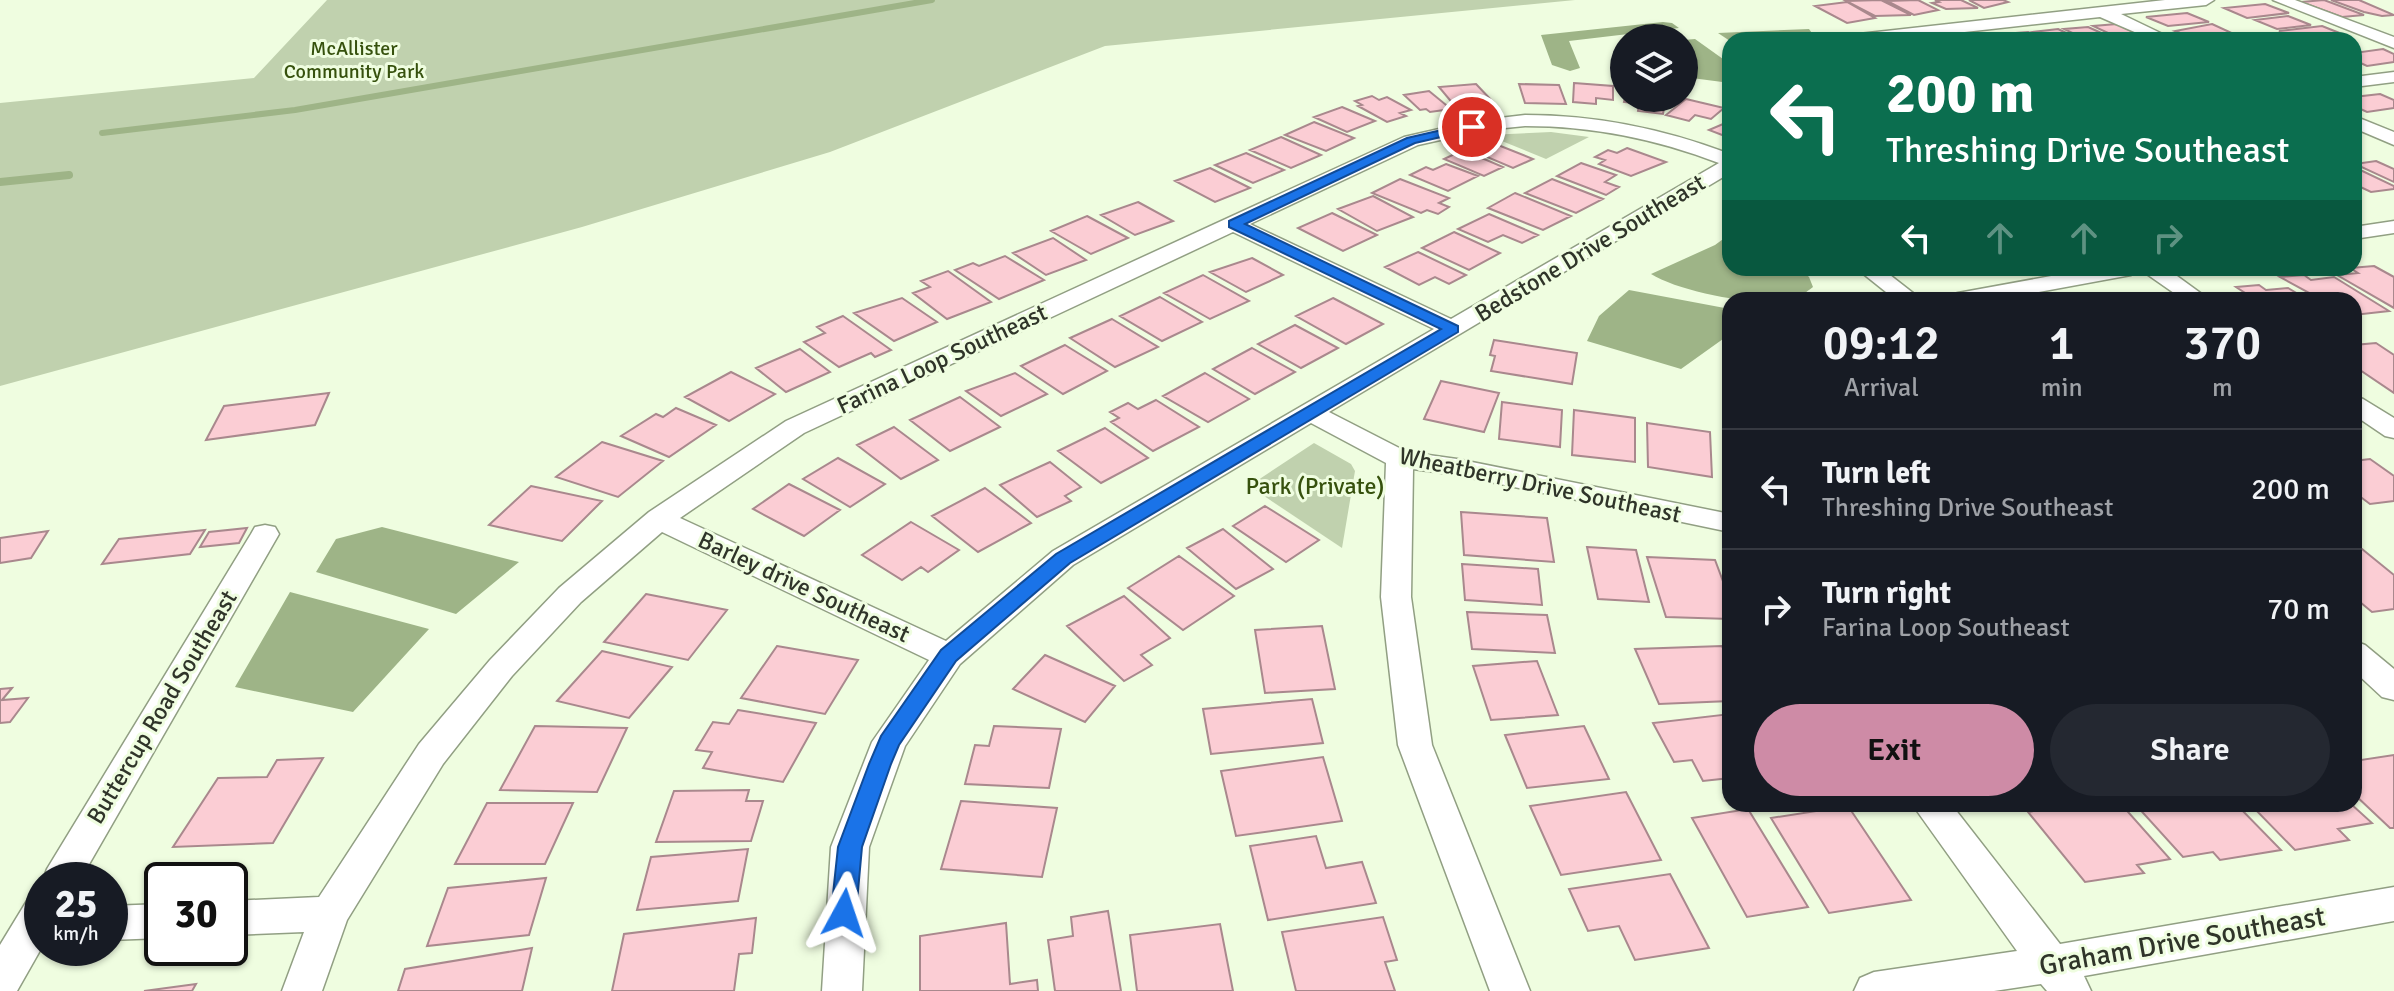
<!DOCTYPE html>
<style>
body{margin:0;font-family:Signika,sans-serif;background:#242831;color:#f1f3f6;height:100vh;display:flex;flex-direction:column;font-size:30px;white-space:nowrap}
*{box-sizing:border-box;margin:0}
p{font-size:26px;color:#9ea1a6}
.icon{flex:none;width:44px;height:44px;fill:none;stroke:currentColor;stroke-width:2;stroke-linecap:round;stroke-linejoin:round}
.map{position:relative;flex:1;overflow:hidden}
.drawer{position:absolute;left:1722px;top:292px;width:640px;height:520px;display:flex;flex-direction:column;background:#171b24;border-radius:24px;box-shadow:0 2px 6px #0004}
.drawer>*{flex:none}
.top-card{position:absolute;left:1722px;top:32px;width:640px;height:244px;border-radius:24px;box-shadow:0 2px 6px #0004;background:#0b6e4f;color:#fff;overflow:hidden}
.controls{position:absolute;left:1610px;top:24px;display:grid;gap:16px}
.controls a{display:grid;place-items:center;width:88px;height:88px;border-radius:50%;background:#171b24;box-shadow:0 2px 6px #0004;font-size:40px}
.speed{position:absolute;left:24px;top:862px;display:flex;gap:16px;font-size:40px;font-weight:700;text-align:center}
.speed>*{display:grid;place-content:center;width:104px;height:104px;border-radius:50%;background:#171b24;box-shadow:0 2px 6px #0004;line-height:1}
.speed small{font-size:20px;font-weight:400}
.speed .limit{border:4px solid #111;border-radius:12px;background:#fff;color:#111}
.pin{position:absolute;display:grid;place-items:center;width:68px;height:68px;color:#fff;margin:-34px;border:4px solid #fff;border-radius:50%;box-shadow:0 2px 8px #0007}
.me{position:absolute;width:88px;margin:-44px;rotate:5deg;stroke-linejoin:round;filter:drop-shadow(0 0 6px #0008)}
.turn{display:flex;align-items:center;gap:28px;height:168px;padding:0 32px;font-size:36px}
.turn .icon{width:104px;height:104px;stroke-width:2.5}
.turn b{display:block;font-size:56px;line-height:68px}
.lanes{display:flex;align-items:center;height:76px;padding:0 32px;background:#0003;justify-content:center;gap:40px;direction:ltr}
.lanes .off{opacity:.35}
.eta{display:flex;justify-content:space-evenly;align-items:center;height:136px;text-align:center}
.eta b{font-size:48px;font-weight:600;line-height:56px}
.cta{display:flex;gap:16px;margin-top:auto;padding:16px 32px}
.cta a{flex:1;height:92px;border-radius:48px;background:#ce8ba6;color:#111;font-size:32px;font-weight:600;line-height:92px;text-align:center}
.cta a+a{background:#242831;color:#f1f3f6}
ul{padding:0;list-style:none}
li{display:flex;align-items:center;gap:24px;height:120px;padding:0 32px;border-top:2px solid #363941}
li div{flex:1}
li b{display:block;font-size:30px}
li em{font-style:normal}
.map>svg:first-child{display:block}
</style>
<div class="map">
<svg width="2394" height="991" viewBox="0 0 2394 991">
<rect width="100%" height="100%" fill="#effde0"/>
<path fill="#c0d1ae" d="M327,0H1575L1105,46L830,152L582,227L0,386V103L254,78Z
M1551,132L1589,137L1546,159L1487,135Z
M1314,443L1351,464L1355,471L1342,548L1249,486Z"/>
<path fill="#9eb487" d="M1663,22L1672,23L1679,28L1569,41L1580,68L1570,71L1552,65L1541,35Z
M1809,29L1817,40L1730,41L1718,33Z
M1695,39L1730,64V83L1684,77V40Z
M1730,234V268H1800L1809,277L1813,287C1806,292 1800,298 1791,300C1757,307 1680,292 1651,274L1715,245Z
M1629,290L1730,309V334L1681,369L1587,341L1599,316Z
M382,527L519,562L456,614L316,572L336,539Z
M290,592L429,629L353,712L235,687Z"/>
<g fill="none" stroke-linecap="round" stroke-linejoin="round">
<path stroke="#9eb487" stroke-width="6" d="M102,133L295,110L932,0"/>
<path stroke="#9eb487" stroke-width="8" d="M0,182L69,175"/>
</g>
<path fill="#fbcdd4" stroke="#a9888d" stroke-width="2" d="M1881,0L1911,15L1875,16L1846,1Z
M1918,0L1938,10L1914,15L1887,1Z
M1935,0H1961L1978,8L1946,9L1932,3L1939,2Z
M1969,0H2003L2008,2L1984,8Z
M2324,0L2364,15L2342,17L2301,2Z
M2331,0H2359L2394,15L2382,16L2364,12Z
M1847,2L1875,18L1847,23L1815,6Z
M2265,4L2289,13L2247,18L2224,8Z
M2187,13L2209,22L2168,26L2146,17Z
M2288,16L2311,25L2277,29L2255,20Z
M2117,24L2151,40H2123L2093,26Z
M2212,24L2234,34L2193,38L2175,31Z
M2322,26L2347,36L2302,40L2279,31Z
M2088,27L2117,40H2087L2064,29Z
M2058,29L2081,40H2050L2033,32Z
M2028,32L2044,40H2014L2003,34Z
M2383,49L2394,54V62L2367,66L2354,60V53Z
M1574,83L1613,86V100L1596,98V104L1573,102Z
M1476,84L1493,102L1454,105L1439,87Z
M1519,84L1559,85L1566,104L1525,103Z
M1429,91L1451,109L1430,112L1426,109L1420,110L1404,95Z
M2380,94L2394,100V108L2367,112L2354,106V97Z
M1372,96L1379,100L1387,97L1411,110L1400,113L1406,116L1387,122L1358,106L1362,105L1355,101Z
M1625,98H1666L1663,114L1638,111L1639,104L1624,102Z
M1686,99L1724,108L1711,119L1695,115L1689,121L1666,115Z
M1342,107L1375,121L1347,132L1314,117Z
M1730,121V138L1709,130Z
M1314,122L1354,138L1326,151L1285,135Z
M1281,137L1321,155L1291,168L1250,150Z
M1493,143L1533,159L1513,168L1473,151Z
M1627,148L1666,162L1631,176L1599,164L1605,160L1595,157L1608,150L1617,153Z
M1463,150L1503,167L1484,176L1444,159Z
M1246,153L1284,170L1253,183L1215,165Z
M2376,161L2394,169V182L2355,164Z
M1581,163L1616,175L1605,182L1619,187L1606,195L1557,176Z
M1446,164L1478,176L1448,191L1410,175L1426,167L1433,170Z
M2354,167L2394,186V189L2371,192L2354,184Z
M1210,168L1250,188L1215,202L1175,181Z
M1400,179L1449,198L1439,203L1449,207L1438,214L1427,210L1421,213L1372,193Z
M1552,179L1603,199L1576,213L1525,193Z
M1515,193L1571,216L1543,230L1488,208Z
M1373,196L1413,217L1377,231L1338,209Z
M1138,202L1173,221L1135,235L1101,215Z
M1332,213L1377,235L1343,251L1298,228Z
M1489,214L1538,235L1522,243L1503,235L1488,242L1458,229Z
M1087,216L1128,238L1091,254L1051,231Z
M1454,232L1500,253L1469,270L1422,248Z
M1053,238L1086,260L1046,275L1013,253Z
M1418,252L1466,275L1449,284L1435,277L1419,285L1385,267Z
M1005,256L1044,280L999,299L955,270L973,263L979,266Z
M1252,258L1283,275L1246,292L1210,272Z
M2374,266L2394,277V308L2337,275L2358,273L2350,268Z
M948,271L991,302L947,319L913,293L930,287L921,281Z
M1203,275L1249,301L1210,319L1164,293Z
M2304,275L2311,280L2334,277L2389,311L2354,315V300H2322L2280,277Z
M2259,285L2266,290L2288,288L2308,300H2256L2236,287Z
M1160,297L1202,322L1162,341L1120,316Z
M902,298L937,322L894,341L854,313Z
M1333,298L1383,324L1346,344L1296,316Z
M843,316L891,350L875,357L871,353L839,367L804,342L825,333L817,327Z
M1112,319L1158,347L1115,367L1070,338Z
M1295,325L1338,348L1301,368L1258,344Z
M1494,340L1577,353L1572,384L1491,371L1495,356L1490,355Z
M2376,343L2394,355V393L2354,366V345Z
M1065,345L1107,371L1063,394L1021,366Z
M1252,348L1295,372L1255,394L1213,369Z
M800,349L830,372L786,392L756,368Z
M731,372L775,394L729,421L685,397Z
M1015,373L1047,394L1001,416L966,391Z
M1205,373L1249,399L1208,422L1163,396Z
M1441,381L1499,393L1484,432L1424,419Z
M329,393L315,425L206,440L224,406Z
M960,397L1000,427L950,451L910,420Z
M1156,400L1199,427L1153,451L1111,422L1119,418L1110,412L1128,403L1138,409Z
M1502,402L1562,410L1560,447L1499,439Z
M676,408L716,425L669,457L621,436L656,414L663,417Z
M1574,410L1635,418V462L1572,455Z
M1647,423L1710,432L1712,477L1648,467Z
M894,427L938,460L901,479L857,445Z
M1105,428L1148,458L1101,483L1058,451Z
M602,442L663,461L618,497L556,477Z
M838,458L885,484L850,507L803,479Z
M2370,459L2394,476V501L2370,504L2354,492V461Z
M1050,462L1081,487L1065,496L1071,501L1037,517L1000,485Z
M789,484L840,510L804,536L753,509Z
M531,486L602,501L562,541L489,525Z
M985,488L1031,523L978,552L932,516Z
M1265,506L1319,540L1286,562L1233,526Z
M1461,512L1547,518L1554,562L1464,555Z
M911,522L959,550L928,572L921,567L902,580L862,555Z
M247,528L239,543L200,547L209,532Z
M1223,529L1273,569L1236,589L1187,548Z
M205,530L190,554L102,564L119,539Z
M48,531L31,558L0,563V538Z
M1587,547L1636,550L1649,602L1598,599Z
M2362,549L2394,575V609L2372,612L2354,597V550Z
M1179,556L1234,596L1183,630L1128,588Z
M1647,557L1715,560L1730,600V619L1666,617Z
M1462,564L1538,569L1542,605L1465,600Z
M646,594L727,610L688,660L604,642Z
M1124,596L1170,638L1141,655L1152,665L1124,681L1067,626Z
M1467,612L1547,615L1555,653L1472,649Z
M1322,626L1335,689L1265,693L1255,630Z
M777,646L858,660L825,714L741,698Z
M1722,646L1730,662V701L1659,704L1635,649Z
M602,651L672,667L629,718L557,701Z
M1045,655L1115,686L1085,722L1013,689Z
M1537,661L1558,715L1491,720L1473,666Z
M12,688L2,700L28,698L10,722L0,723V689Z
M1312,699L1323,743L1211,754L1203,709Z
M738,710L816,723L783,782L703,768L712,752L696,750L713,722L729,724Z
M1730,714V778L1703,781L1692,760L1674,762L1653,723Z
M535,726L627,728L597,792L500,790Z
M994,726L1061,729L1049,788L965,784L975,745L989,746Z
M1584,726L1609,779L1527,788L1505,735Z
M2394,755V828H2390L2354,794V761Z
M1323,757L1342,821L1236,836L1221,771Z
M323,758L273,843L173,847L218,778L267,777L277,760Z
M749,790L746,801H763L751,841L656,842L674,791Z
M1626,792L1661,860L1561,875L1530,806Z
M961,801L1057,808L1042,877L941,869Z
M487,803H573L545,864H455Z
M2078,804H2121L2170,859L2137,865L2144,873L2085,882L2028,812Z
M2135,804H2236L2281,850L2220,860L2213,852L2183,857Z
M2250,804H2351L2372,823L2338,829L2349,840L2295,850Z
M1848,806L1911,900L1829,913L1771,818Z
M1748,809L1808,907L1747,917L1692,818Z
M1316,836L1326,868L1362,862L1376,903L1268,920L1250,846Z
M748,849L738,901L637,910L651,857Z
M1670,874L1709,948L1635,960L1619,926L1588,931L1569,889Z
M546,878L529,935L427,946L448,888Z
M1108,911L1121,991H1055L1048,940L1073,936L1071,917Z
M1383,917L1397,960L1385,962L1395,991H1296L1282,932Z
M756,918L752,953L739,954L734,991H612L624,934Z
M1006,923L1010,984L1037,980L1038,991H920V936Z
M1220,924L1233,991H1137L1130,935Z
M532,948L522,991H398L405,969Z
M196,984L192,991H144Z"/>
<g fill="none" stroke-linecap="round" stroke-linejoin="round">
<g stroke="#919f83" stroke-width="3">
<path id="street" d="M2165,0H2214L2206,5L2121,14L2175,40H2153L2100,17L1893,40H1842L1850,35Z
M2273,0H2295L2394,37V48Z
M2394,72V82L2354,87V77Z
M1525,115C1597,115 1664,129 1730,154V173L1329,412L1407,452L1457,459L1730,514V532L1457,475L1413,469L1411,597L1432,745L1530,991H1490L1398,745L1381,597L1386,463L1311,423L1073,565L960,664L905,746L869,847L862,991H822L831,847L872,742L929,660L662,532L581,602L512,676L443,764L347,920L322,991H282L304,932L230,935V901L319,897L419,744L490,660L559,588L649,512L786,421L1404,137L1474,121ZM1525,126C1593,126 1656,139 1719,163L1451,319L1250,224L1418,145L1485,130ZM1233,232L1434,329L1053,551L946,641L680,518L804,433Z
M2354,116L2394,132V145L2354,128Z
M2394,221V233L2354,239V227Z
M1856,268H1881L1922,300H1896Z
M2095,268H2166L2210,300H2184L2141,270L2131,275L1995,300H1947L1950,295L1958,293Z
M2354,396L2363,399L2394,418V438L2385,436L2354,415Z
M265,525L275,527L279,534L80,880L42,882L47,869L251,534L255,527Z
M2354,641L2365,645L2394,669V700L2382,697L2354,671Z
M1912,804H1951L2060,944L2394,887V921L2084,976L2091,991H2047L2041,984L1994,991H1854L1860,978L1874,972L2017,951Z
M42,894V947L17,991H0V945L28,899Z
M162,904V938L110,940V906Z"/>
</g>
<use href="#street" fill="#fff" fill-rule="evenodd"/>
</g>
<path fill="#1a73e8" stroke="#114b97" stroke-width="2" d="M1472,123L1476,124V129L1415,143L1245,224L1458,326V332L1070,563L956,661L899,745L891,764L862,847L856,913L853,921L844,924L835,921L831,913L838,847L869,764L881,736L941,650L1056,554L1441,329L1229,227V221L1407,138Z"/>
<g text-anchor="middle" stroke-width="6" stroke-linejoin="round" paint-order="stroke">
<g font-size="20" fill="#36510d" stroke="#effde0">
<text x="354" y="55">McAllister<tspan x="354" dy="23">Community Park</tspan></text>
</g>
<g font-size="24" fill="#2f3429" stroke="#effde0">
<text transform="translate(1590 248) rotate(-31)" y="8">Bedstone Drive Southeast</text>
<text transform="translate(942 359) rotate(-25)" y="8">Farina Loop Southeast</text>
<text transform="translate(1540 485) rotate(12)" y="8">Wheatberry Drive Southeast</text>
<text transform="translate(804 587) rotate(25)" y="8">Barley drive Southeast</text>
<text transform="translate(162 707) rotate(-59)" y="8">Buttercup Road Southeast</text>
</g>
<g font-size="24" fill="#36510d" stroke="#effde0">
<text x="1315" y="494">Park (Private)</text>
</g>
<g font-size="28" fill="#2f3429" stroke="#effde0">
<text transform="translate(2182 940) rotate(-10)" y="10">Graham Drive Southeast</text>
</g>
</g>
</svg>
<div class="controls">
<a><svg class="icon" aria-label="layers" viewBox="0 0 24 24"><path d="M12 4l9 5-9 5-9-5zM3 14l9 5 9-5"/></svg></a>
</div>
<div class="speed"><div>25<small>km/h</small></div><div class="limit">30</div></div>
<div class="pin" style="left:1472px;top:127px;background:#d93025"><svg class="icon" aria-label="arrive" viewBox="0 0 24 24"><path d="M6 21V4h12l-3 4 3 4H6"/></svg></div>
<svg class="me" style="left:844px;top:913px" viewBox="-20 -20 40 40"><path d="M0-17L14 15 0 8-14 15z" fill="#1a73e8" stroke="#fff" stroke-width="4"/></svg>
<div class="top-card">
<div class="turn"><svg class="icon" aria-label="left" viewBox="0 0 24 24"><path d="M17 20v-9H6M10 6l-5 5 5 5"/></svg><div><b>200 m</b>Threshing Drive Southeast</div></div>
<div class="lanes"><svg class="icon" aria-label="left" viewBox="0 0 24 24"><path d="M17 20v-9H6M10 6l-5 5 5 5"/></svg><svg class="icon off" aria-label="ahead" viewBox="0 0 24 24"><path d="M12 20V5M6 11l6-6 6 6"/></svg><svg class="icon off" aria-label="ahead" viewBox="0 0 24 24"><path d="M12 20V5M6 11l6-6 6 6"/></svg><svg class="icon off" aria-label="right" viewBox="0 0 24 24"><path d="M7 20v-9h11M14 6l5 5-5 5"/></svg></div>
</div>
<section class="drawer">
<div class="eta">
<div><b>09:12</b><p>Arrival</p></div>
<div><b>1</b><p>min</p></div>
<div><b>370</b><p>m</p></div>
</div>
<ul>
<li><svg class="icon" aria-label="left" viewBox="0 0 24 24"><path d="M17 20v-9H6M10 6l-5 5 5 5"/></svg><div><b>Turn left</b><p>Threshing Drive Southeast</p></div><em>200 m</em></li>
<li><svg class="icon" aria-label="right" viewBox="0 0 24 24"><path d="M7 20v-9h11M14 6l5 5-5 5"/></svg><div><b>Turn right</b><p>Farina Loop Southeast</p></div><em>70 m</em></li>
</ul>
<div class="cta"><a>Exit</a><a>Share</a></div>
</section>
</div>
